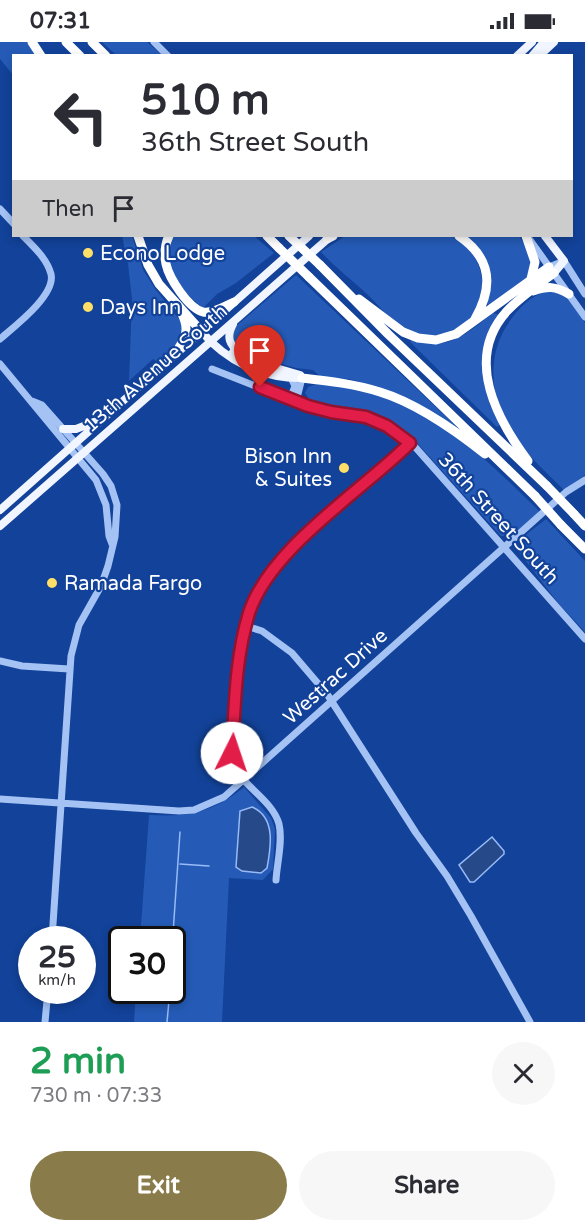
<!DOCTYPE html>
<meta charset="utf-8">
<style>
body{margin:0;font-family:"Varela Round",sans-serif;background:#f7f7f7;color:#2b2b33;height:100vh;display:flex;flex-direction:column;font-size:22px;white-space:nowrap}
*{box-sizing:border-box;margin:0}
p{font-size:20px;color:#7c7c81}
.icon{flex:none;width:33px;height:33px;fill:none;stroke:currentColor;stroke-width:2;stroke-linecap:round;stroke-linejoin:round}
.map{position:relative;height:980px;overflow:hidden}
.details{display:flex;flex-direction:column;background:#fff;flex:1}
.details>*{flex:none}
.top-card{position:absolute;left:12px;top:12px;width:561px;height:183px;border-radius:0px;box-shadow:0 3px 9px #0003;background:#fff;color:#2b2b33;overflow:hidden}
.speed{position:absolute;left:18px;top:884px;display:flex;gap:12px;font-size:30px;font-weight:700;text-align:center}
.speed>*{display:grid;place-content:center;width:78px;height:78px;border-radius:50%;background:#fff;box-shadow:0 3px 9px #0003;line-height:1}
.speed small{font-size:15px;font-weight:400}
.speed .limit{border:3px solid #111;border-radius:9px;background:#fff;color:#111}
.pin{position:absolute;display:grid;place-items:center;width:51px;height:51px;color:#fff;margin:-62px -26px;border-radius:50% 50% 50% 0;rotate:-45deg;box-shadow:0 0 6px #0007}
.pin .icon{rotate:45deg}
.me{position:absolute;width:66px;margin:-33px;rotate:4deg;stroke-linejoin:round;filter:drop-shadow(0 0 4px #0008)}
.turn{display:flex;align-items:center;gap:21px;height:126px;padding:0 30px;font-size:27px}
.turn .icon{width:78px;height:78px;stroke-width:2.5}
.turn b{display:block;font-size:42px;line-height:51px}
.then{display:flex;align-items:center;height:57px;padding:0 30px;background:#0003;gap:12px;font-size:22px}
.round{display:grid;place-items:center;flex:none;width:63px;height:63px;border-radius:32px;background:#f7f7f7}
.summary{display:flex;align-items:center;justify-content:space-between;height:102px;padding:0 30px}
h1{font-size:36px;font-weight:700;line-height:45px;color:#1e9e55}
.primary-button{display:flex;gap:12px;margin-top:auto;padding:12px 30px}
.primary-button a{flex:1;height:69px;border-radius:36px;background:#8a7c4a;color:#fff;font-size:24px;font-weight:700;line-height:69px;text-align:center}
.primary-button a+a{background:#f7f7f7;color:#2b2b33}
.status{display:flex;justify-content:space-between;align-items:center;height:42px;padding:0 30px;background:#fff;direction:ltr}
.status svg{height:16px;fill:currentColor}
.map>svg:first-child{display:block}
</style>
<div class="status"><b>07:31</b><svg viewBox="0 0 49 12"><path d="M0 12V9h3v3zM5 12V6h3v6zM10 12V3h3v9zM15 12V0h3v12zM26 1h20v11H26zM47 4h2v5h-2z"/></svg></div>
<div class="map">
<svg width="585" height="980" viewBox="0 0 585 980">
<rect width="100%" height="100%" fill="#124299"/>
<path fill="#255bb7" d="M0,0H28L37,13L14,14L13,33L0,17Z
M102,0H147L162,13H116Z
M122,194H132L143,228L156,248L184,283L179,303L156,319L153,317L129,339L132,257L128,222Z
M172,194H254L274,211L236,241L217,252L203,266C186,253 166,230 168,208C168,203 171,198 172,194Z
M345,194C371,194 397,194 423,194C431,194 442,192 450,194C458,195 467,203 471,210C505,258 458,314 405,287C389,279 381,265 368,253C353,239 336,226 321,210Z
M464,194H519C547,233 522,242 491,264L487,262C495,228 483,220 464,194Z
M296,233L456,384L455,387L402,354L379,345L349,337L321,335L313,328L296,326L247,312L236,305L232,294L235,285Z
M551,248L567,255L585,281V433L564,448C547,431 528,414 514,394C492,363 485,319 506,285C516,268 530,253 551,248Z
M493,271L500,273L492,286L485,341L490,363L500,383L497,385L410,300L411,298C420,299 431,301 440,301C460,300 478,282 493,271Z
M316,342C334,344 354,345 372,349C433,365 496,426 540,470L512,494H501L418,402C383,372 355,370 312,361L305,351L308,345Z
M546,477L585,519V590L559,562L519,510C517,495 536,486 546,477Z
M244,745L271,776L275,787L273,827L263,838L229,836L222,980H134L136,948H172V897H140L149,773C189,775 212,771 244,745Z"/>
<path fill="#26498a" stroke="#96bbf7" stroke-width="1.5" d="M252,765C276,775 271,805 267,826L261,831L242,829L236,825L240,769Z
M492,795L504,809V812L474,840H470L459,823Z"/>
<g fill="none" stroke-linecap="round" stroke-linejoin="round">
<path stroke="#96bbf7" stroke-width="1.5" d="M180,822L209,824
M172,906L180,790
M167,980L170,948"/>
<path stroke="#a4c2f4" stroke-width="7" d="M154,0L168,14
M0,167L14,182
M530,198L585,275
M549,225L564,219L585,252
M0,297C15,284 56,253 51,232C47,217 34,205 23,194
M0,322L96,438L106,463L109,494L112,502
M212,327L307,364L331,370L366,375L387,384L416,406L585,597
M290,357L295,344L291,336
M32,359L42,363L103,432L111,444L117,463L115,495L108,524L101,544L79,583L71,614L52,897
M296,360L302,336
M246,584L262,589L292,611L327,652L416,791L447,834L471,874L530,980
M0,619L22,624L69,627
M0,757L179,769L194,768L224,755L566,450L585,438
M276,838C277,821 283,799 279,782C272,756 237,742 232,717L240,606L250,569L265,540L292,507L410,401
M45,980L48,948"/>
<path stroke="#f1f5ff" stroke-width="8" d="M517,14L532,0
M532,14L544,0
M539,14L554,0
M545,194L564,219L554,231
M233,282C226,295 229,303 241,312
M201,289C226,319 263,337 302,336
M233,310L259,321L300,333
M63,387H76L94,380
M0,468L309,194
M0,484L331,194"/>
<path stroke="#fff" stroke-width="9" d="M32,0L41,14
M66,0L80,14
M92,0L106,14
M138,194L148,223L159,242L201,289
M169,194C165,201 164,213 166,222C169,236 188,266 203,270C213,272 225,264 234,260
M267,194L279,206
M459,194C491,216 494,244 475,277
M526,194L535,220L531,237
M327,197L333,194
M320,223L388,292L547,444
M309,235L535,454
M533,249C548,244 555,244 569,252
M359,257L403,290L418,296L436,298L456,292L549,225
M174,313C185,298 191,288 181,270
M302,336C329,339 355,342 380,350C416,361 456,389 485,412
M528,419C496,376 464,316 507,269C521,254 538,243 554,231
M574,472L585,484
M561,483L585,507"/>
<path stroke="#fff" stroke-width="9" d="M289,194L320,223
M279,206L309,235
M547,444L574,472
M535,454L561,483"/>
</g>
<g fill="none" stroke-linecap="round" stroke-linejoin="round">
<g stroke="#92132f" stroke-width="15">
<path id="route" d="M232,711C235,664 235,617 249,571C270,506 362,449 410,401L387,384L366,375L331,370L308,364L260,345"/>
</g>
<use href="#route" stroke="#e11d48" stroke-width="10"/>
</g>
<g fill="#ffdf67" stroke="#124299" stroke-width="2">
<circle cx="88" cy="211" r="6"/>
<circle cx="88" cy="265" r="6"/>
<circle cx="344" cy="426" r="6"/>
<circle cx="52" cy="541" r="6"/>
</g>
<g text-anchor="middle" stroke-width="4.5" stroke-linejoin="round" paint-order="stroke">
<g font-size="20" fill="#fff" stroke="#124299" text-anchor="start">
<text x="100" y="218">Econo Lodge</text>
<text x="100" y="272">Days Inn</text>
<text x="332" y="421" text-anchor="end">Bison Inn<tspan x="332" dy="23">&amp; Suites</tspan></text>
<text x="64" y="548">Ramada Fargo</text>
</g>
<g font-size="20" fill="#fff" stroke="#124299">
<text transform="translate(155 326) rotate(-41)" y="7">13th Avenue South</text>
<text transform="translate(499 476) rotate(48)" y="7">36th Street South</text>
<text transform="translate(335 634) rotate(-42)" y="7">Westrac Drive</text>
</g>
</g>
</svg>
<div class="speed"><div>25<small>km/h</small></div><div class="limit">30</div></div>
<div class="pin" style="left:260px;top:345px;background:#d93025"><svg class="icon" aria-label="arrive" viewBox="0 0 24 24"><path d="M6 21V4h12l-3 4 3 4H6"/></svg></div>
<svg class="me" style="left:232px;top:711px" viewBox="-20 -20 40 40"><circle r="19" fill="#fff"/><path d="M0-13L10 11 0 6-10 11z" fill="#e11d48"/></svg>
<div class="top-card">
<div class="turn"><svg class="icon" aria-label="left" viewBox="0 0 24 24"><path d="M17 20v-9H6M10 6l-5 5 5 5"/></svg><div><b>510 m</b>36th Street South</div></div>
<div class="then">Then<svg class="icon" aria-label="arrive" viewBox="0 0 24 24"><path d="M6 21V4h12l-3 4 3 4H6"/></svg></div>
</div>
</div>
<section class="details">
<div class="summary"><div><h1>2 min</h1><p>730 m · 07:33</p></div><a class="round"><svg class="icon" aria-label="close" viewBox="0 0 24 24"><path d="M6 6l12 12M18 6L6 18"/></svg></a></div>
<div class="primary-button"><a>Exit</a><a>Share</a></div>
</section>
